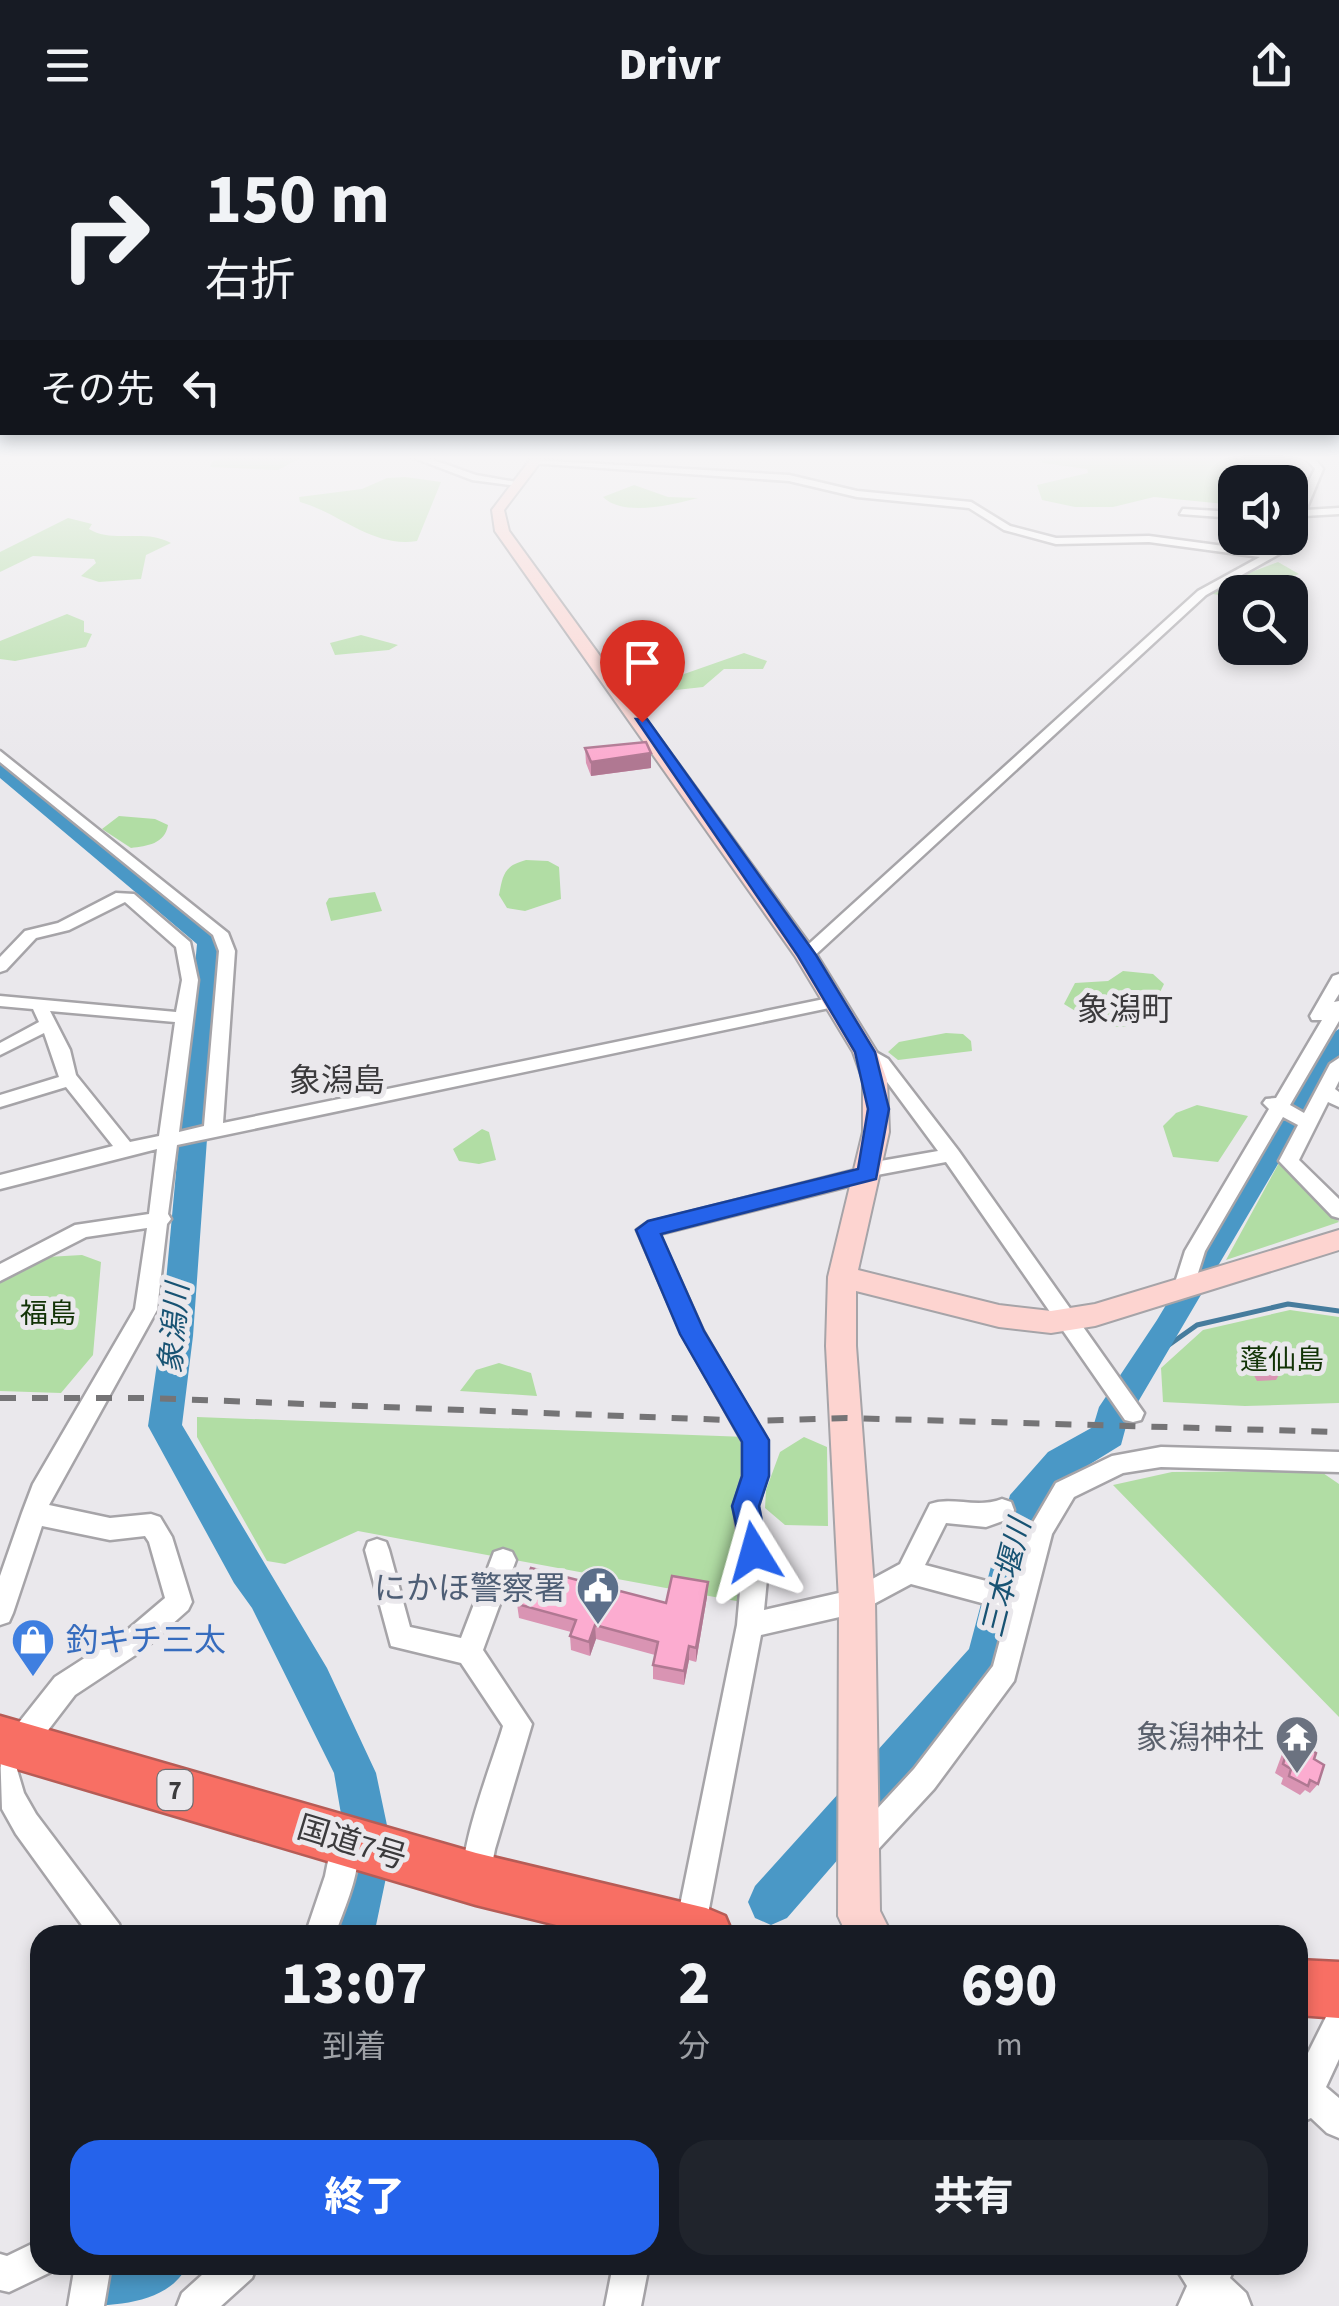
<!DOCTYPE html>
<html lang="ja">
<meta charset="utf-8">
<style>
body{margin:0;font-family:"Source Sans 3","Noto Sans JP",sans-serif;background:#20242c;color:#f1f3f6;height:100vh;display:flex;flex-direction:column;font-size:38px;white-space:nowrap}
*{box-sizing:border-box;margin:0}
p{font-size:32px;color:#9ea1a6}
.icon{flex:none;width:55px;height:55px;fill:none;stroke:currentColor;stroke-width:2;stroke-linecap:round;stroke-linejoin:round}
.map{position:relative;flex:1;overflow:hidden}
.drawer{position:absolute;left:30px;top:1795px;width:1278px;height:350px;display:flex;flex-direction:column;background:#171b24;border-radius:30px;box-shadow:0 5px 15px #0003}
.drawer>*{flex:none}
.hud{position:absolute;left:0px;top:0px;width:1340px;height:305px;box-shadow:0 5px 15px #0003;background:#171b24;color:#f1f3f6;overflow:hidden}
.buttons{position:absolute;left:1218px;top:335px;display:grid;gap:20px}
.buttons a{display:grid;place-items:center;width:90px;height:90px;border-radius:20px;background:#171b24;box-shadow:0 5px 15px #0003;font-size:50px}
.pin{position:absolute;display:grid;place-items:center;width:85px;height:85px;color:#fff;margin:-102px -42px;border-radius:50% 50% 50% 0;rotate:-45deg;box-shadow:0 0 10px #0007}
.pin .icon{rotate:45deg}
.me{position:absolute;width:110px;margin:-55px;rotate:352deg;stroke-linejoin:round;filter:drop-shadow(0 0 8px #0008)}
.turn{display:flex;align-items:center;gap:35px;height:210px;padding:0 40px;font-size:45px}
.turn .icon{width:130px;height:130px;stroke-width:2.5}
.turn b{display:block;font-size:70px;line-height:85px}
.then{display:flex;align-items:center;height:95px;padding:0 40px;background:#0003;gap:20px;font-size:38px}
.eta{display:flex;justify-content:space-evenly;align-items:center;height:170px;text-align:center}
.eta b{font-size:60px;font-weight:800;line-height:70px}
.primary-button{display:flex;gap:20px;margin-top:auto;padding:20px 40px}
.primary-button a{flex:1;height:115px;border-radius:30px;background:#2563eb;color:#fff;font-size:40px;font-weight:800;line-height:115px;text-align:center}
.primary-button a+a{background:#20242c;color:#f1f3f6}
header{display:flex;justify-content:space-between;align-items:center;height:130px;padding:0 40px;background:#171b24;font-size:45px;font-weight:800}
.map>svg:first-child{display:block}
</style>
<header><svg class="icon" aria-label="menu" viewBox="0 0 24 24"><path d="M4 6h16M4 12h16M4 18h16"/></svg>Drivr<svg class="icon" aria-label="share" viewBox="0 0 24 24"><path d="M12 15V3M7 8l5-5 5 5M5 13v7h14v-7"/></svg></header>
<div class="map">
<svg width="1339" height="2176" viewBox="0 0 1339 2176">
<rect width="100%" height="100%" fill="#eae8ec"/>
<path fill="#b1dda4" d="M229,326H304L278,340L210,337L212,332Z
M1037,326H1246L1254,332L1244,337L1249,350L1235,352V375L1154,367L1113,377H1075L1042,370L1037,355L1088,343L1087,339L1043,333Z
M405,347L441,352L417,411C372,418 340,383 300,372L299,367L362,359L387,348Z
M634,355L668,367L698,368C672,375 623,387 603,367Z
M68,388L92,394L89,399C113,414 145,398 171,413L146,425L141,449L99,452L81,446L96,433L94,429L33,426L0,442V422Z
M1278,432L1299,444L1248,462H1235V467L1212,464L1225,452Z
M67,484L84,491V502L92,504L86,517L15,531L0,529V511Z
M361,505L398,515L389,520L335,525L330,513Z
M744,523L767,531L763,539H724L703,557L649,563L647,557Z
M119,686L155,689L168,695C165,714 147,716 131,718L102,699Z
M526,730L548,731L559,737L561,769L525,781L507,778L499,765C503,744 504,736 526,730Z
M375,762L382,781L331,791L326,773L329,768Z
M1123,841L1153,844L1164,854C1138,910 1113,905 1064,874L1075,853L1108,851Z
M946,903L963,904L971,911L972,921L898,930L888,922L899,912Z
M1197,975L1248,986L1218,1032L1173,1027L1163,996L1176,983Z
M482,999L489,1002L496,1030L479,1034L459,1031L453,1019Z
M1280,1031L1339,1092L1226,1130Z
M82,1125L101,1132L93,1225L61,1263L0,1261V1149L47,1127Z
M1290,1180L1339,1187V1273L1245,1276L1163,1272L1161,1238L1203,1200Z
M499,1233L531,1243L537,1266L460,1261L476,1240Z
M197,1287L747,1307V1473L358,1401L285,1434L267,1431L197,1307Z
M804,1307L827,1317L828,1396L785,1395L765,1378L766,1360L780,1322Z
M1320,1341L1339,1354V1587L1113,1355L1172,1342Z"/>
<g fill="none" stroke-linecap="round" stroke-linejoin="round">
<path stroke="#467c9d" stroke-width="5" d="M1149,1229L1197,1195L1288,1174L1339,1181"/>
<path fill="#4a98c6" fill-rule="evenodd" d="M0,632L221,812L193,1206L182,1295L327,1538L376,1643L392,1719L374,1805H328L347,1719L334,1643L252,1478L234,1453L148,1296L161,1206L197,814L0,648Z
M1339,899V930L1128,1289L1121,1315L1074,1344L1040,1383L1001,1542L787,1788L771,1795L755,1788L748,1772L755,1756L969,1519L1010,1365L1048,1322L1093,1297L1099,1277L1157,1190L1326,907Z
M110,2135H188C167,2176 112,2176 66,2176L74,2157Z"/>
<g stroke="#a6a4a8" stroke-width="5">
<path id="street" d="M409,326H422L476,345L522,353L518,356L472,350Z
M1304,326H1313L1323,339L1306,380L1339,378V384L1304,386L1297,414L1206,465L812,828H800V822L1198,461L1260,427L1149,412L1056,414L1004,400L969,378L857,367L789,351L530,333L534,330L789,345L857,361L971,372L1010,396L1056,408L1149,406L1269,422L1289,411L1297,375L1315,339Z
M1183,379L1235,382V388L1180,384Z
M0,621L228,803L235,821L223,993L834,867L842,872L834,877L177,1015L168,1084L171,1089L167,1094L157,1180L49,1375L110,1388L151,1384L160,1387L172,1407L192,1472L188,1480L143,1520L75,1565L29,1625L19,1629L13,1626L24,1663L36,1684L119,1794L123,1805H89L16,1704L2,1679L0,1616L7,1619L9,1605L55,1547L125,1502L165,1468L149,1412L145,1406L110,1410L42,1396L13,1483L9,1492L0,1495V1446L22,1383L33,1354L135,1179L147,1098L86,1107L0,1151V1134L75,1095L149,1084L157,1019L0,1059V1045L113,1016L66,957L0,977V965L59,947L44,903L0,925V913L39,892L33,879L0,876V866L176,882L182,850L176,817L125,772L69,800L36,808L6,840L0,842V827L25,801L58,793L116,763L134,764L190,812L198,850L179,1002L204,996L219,821L213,805L0,632ZM50,881L175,892L159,1006L130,1012L76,945L70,920Z
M1339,844V864L1334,872L1339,871V891L1290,975L1304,983L1330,934L1339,928V951L1335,959L1339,962V977L1328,972L1299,1030L1339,1069V1088L1332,1086L1279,1031L1298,995L1283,987L1205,1121L1191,1165H1177L1173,1159L1185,1121L1269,979L1263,973L1266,969L1276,968L1322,890H1312L1310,886L1333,846Z
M865,916L888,929L958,1020L1144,1283L1141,1290L1133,1292L1125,1290L946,1032L877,1045L868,1051L659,1104L703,1201L767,1311V1346L758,1376L768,1439L764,1480L852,1460L900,1434L930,1374C953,1366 976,1379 1002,1369L1011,1372L1014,1380L1011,1388L986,1397L946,1393L925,1435L1013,1458L1028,1401L1056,1353L1112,1326L1161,1317L1339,1322V1342L1161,1337L1123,1343L1074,1367L1052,1404L1014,1551L934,1659L871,1727L861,1732L851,1727L846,1717L851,1707L914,1639L993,1536L1008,1480L911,1454L857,1483L761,1505L704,1805H674L737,1495L742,1439L734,1376L743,1346V1312L682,1204L637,1100L647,1093L860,1039L869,1033L938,1021L876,937L856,922Z
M377,1409L386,1412L389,1420L410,1497L461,1508L494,1422L503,1419L512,1422L516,1430L483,1520L532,1594L495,1719L487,1760L476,1764L465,1760C453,1730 493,1631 503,1596L461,1533L391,1516L365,1420L368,1412Z
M344,1696L354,1701C367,1732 345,1775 335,1805H305L325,1746L334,1701Z
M1339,1878V1929L1326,1957L1339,1968V2008L1327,2003L1311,1988L1298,1994V1943L1328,1883Z
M40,2110V2135H55L53,2141L9,2162L0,2160V2124L7,2126Z
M75,2135H111L104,2176H68Z
M213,2135H257L252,2148L221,2176H177L182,2163Z
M613,2135H649L641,2176H605Z
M1174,2135H1236L1230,2148L1246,2163L1251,2176H1178L1187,2156Z"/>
</g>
<g stroke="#a6a4a8" stroke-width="4">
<path id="secondary" d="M533,326H545L504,380L509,401L814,820L877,922L887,950L889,1002L858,1140L999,1175L1051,1181L1095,1174L1339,1100V1120L1095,1196L1051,1203L999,1197L856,1161V1216L875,1471L880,1781L892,1805H847L838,1786L839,1471L826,1216L828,1147L863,1002V950L853,922L795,826L495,401L492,380Z"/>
</g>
<g stroke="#b65c56" stroke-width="5">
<path id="highway" d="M0,1586L476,1723L706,1778L725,1786L733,1805H597L476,1775L0,1634Z
M1298,1830L1339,1832V1888L1298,1885Z"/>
</g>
<use href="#street" fill="#fff" fill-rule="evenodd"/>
<use href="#secondary" fill="#fdd4d0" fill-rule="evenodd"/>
<use href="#highway" fill="#f86f64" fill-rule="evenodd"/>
<path stroke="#757476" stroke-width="6" stroke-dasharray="16 16" stroke-linecap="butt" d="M0,1268H149L753,1291L847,1288L1339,1302"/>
</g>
<path fill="#d994b3" d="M585,618L651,623V638L591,646L586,633Z
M1254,1225L1282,1239L1276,1250L1257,1251L1249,1236Z
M707,1467L696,1532L689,1530L684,1555L653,1549V1535L655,1525L596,1509L590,1526L571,1520L570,1506L571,1502L519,1488L517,1474L666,1473Z
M1298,1613L1314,1629L1318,1654L1310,1663L1305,1660L1300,1665L1281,1654L1283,1648L1275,1643L1282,1624L1289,1615L1294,1618Z"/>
<path fill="#b07892" d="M651,623V638L591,646V632Z
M708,1452L707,1467L696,1532V1518Z
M595,1495L596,1509L590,1526L589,1512Z
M689,1516V1530L684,1555V1541Z"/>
<path fill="#fcacd0" stroke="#b07892" stroke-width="2.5" d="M646,612L651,623L591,632L585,618Z
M1273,1223L1282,1239L1262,1241L1254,1225Z
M531,1438L666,1473L672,1446L708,1452L696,1518L689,1516L684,1541L653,1535L658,1512L595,1495L589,1512L570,1506L576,1490L517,1474Z
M1298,1613L1316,1623L1314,1629L1324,1635L1318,1654L1310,1650L1308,1656L1289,1646L1291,1639L1283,1634L1289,1615L1296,1619Z"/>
<linearGradient id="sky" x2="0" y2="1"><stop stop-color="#69a9da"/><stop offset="0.52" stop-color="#f6f5f6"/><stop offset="1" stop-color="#f6f5f6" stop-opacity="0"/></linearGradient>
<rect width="1339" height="631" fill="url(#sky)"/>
<path fill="#2563eb" stroke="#184099" stroke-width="2.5" d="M636,589H647L816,825L875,922L889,979L876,1049L661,1104L704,1201L769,1310V1346L759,1376L768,1422L764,1431L754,1435L744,1431L732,1376L742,1346V1312L680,1204L636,1100L648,1091L858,1039L868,979L855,922L798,826Z"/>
<defs>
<g id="civic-pin" transform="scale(2.25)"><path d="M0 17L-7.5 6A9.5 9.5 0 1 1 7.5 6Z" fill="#5c6f8a" stroke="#eae8ec"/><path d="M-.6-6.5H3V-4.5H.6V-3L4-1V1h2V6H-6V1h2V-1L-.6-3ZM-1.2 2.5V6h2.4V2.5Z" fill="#fff"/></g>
<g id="shop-pin" transform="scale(2.25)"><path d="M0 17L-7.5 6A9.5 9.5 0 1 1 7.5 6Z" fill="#3f7fe0" stroke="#eae8ec"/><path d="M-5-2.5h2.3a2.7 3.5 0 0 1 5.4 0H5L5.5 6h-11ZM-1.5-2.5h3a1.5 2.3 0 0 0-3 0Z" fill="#fff"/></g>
<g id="temple-pin" transform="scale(2.25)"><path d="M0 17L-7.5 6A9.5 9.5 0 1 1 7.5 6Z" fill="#6b7280" stroke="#eae8ec"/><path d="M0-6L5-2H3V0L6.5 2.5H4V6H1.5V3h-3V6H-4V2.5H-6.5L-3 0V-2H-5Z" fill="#fff"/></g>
</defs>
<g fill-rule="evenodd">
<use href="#civic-pin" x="598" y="1458"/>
<use href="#shop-pin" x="33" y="1510"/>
<use href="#temple-pin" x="1297" y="1607"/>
</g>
<g text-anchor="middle" stroke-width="10" stroke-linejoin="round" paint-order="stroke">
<rect fill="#eae8ec" stroke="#706e71" stroke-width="2.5" x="157.5" y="1640" width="35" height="40" rx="8"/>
<g font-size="25" font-weight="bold" fill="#3b3a3c">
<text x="175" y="1669">7</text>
</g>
<g font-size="28" fill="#123306" stroke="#eae8ec">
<text x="48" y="1193">福島</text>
<text x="1282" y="1239">蓬仙島</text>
</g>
<g font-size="30" font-style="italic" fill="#185373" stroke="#eae8ec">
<text transform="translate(174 1198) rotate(-85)" y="10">象潟川</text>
<text transform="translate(1006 1448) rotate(-76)" y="10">三本堰川</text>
</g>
<g font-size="32" fill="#3b3a3c" stroke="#eae8ec">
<text x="1125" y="890">象潟町</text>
<text x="337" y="961">象潟島</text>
</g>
<g font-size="32" fill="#4e5e75" stroke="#eae8ec" text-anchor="end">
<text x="566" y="1469">にかほ警察署</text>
</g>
<g font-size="32" fill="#366cbe" stroke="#eae8ec" text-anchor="start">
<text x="66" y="1521">釣キチ三太</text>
</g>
<g font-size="32" fill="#5b616d" stroke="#eae8ec" text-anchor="end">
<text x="1264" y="1618">象潟神社</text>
</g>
<g font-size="32" fill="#3b3a3c" stroke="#eae8ec">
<text transform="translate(352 1712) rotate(17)" y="11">国道7号</text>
</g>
</g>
</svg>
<div class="buttons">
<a><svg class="icon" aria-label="sound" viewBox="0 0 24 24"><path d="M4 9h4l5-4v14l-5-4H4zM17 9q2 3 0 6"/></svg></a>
<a><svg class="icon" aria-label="search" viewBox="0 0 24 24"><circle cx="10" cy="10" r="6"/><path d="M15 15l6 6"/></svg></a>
</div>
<div class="pin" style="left:642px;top:592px;background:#d93025"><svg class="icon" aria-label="arrive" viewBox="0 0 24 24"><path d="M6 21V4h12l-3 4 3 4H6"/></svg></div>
<svg class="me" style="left:754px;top:1422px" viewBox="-20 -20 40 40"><path d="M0-17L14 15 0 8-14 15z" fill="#2563eb" stroke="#fff" stroke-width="4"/></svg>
<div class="hud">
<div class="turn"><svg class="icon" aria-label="right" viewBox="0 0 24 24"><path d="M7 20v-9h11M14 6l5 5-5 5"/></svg><div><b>150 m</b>右折</div></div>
<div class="then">その先<svg class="icon" aria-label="left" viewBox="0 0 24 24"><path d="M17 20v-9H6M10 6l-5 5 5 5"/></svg></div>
</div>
<section class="drawer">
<div class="eta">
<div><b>13:07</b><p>到着</p></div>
<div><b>2</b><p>分</p></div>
<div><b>690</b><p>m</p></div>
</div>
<div class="primary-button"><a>終了</a><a>共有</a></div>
</section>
</div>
